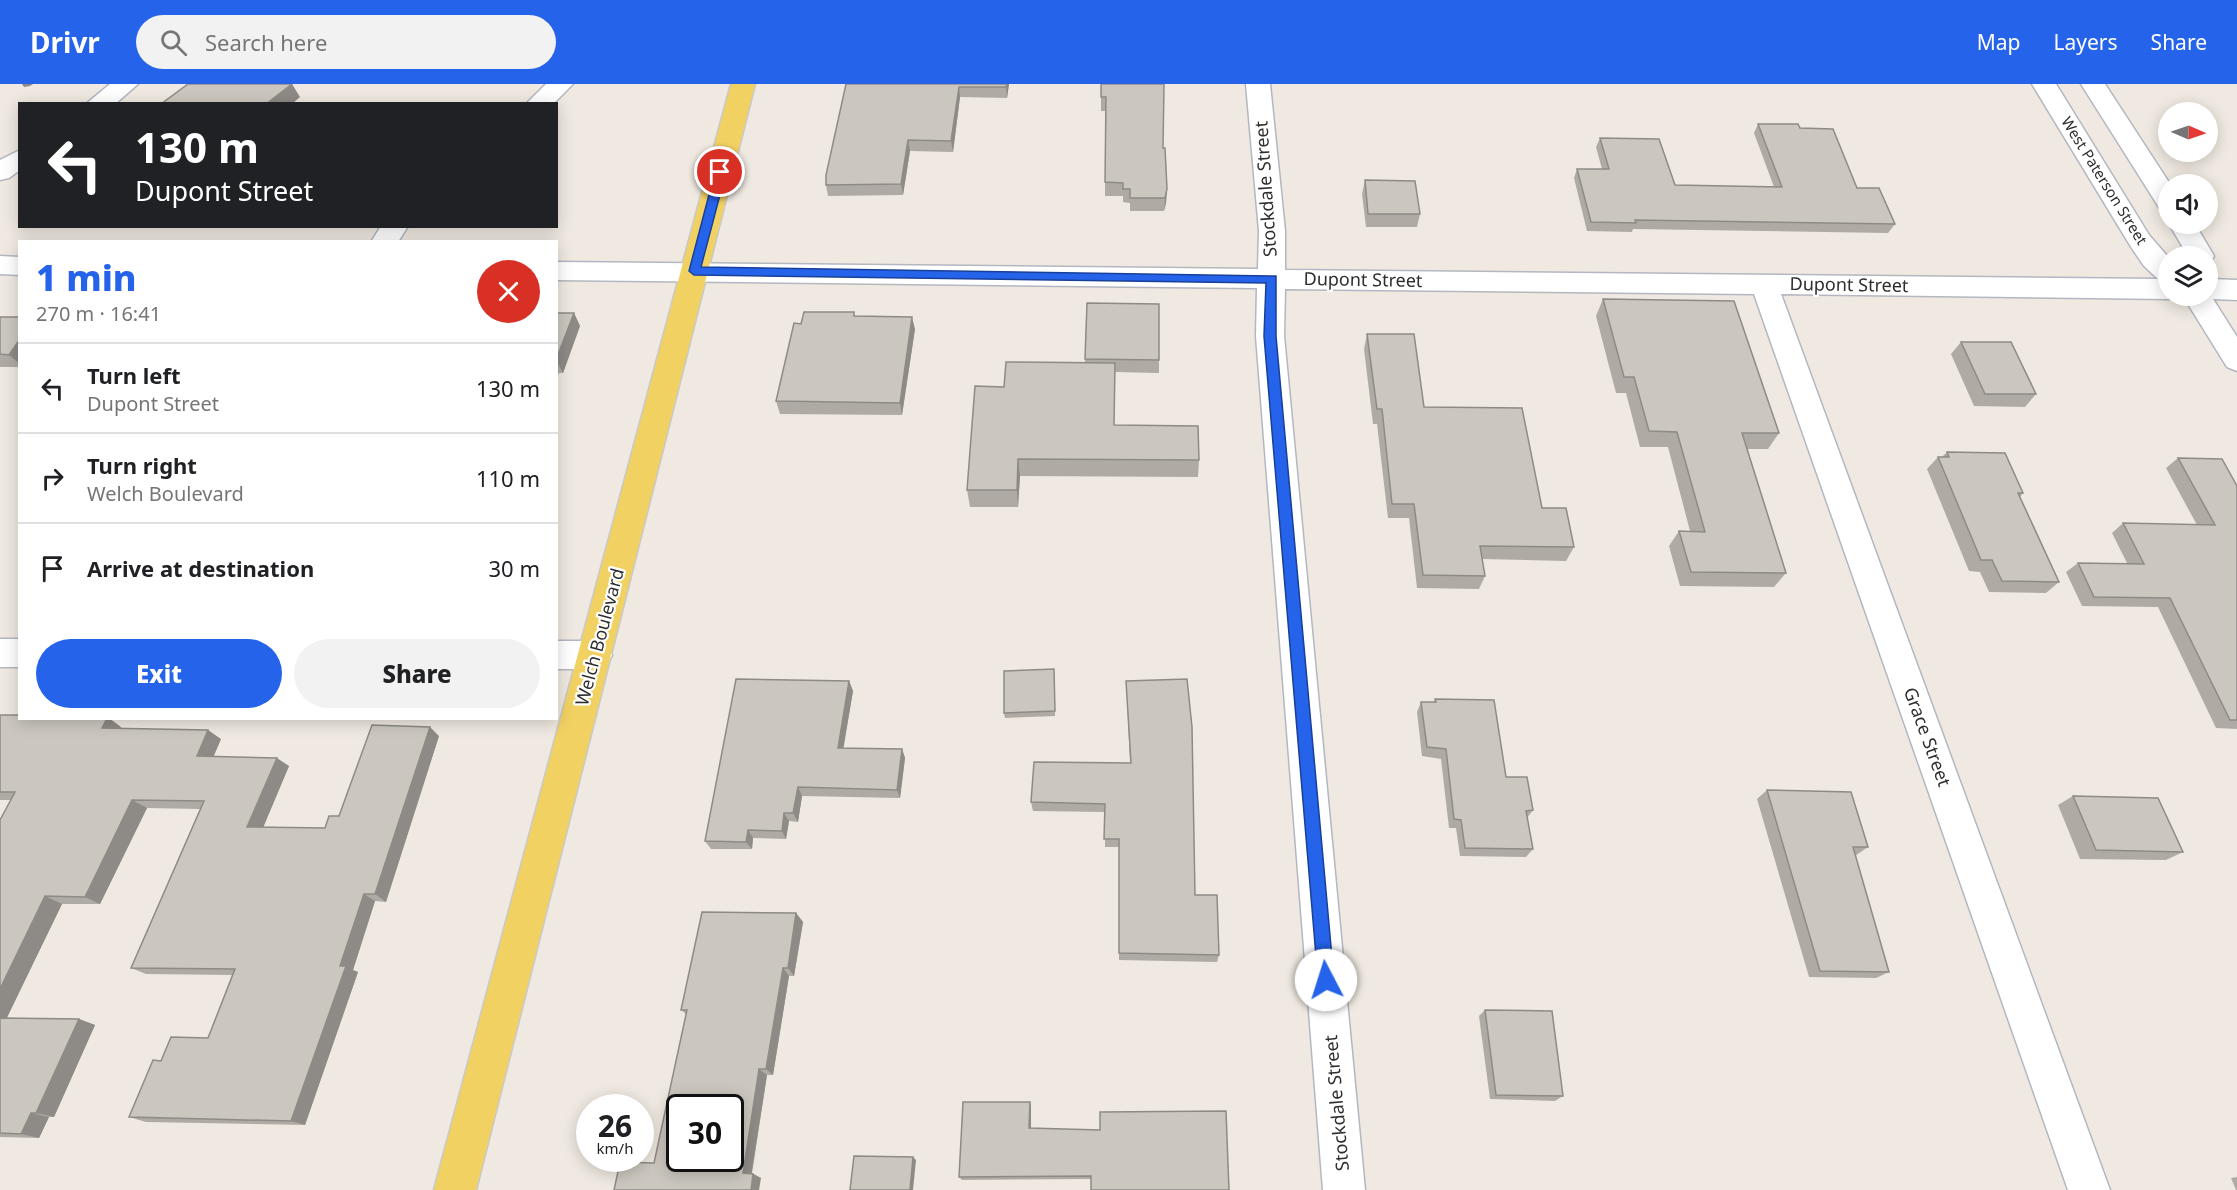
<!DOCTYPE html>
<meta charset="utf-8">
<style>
body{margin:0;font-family:"Noto Sans",sans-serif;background:#f2f2f2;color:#202124;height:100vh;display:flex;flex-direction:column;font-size:22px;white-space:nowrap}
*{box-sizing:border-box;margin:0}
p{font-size:20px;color:#757577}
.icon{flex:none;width:33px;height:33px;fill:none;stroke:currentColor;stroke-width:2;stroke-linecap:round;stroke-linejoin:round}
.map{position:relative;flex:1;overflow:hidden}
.details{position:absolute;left:18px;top:156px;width:540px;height:480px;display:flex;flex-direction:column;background:#fff;border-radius:0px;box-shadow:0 3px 15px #0003}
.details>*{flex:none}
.top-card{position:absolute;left:18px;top:18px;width:540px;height:126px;border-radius:0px;box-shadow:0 3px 15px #0003;background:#202124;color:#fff;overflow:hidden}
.needle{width:39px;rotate:92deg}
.fabs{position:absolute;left:2158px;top:18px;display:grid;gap:12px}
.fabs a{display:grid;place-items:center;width:60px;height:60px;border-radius:50%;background:#fff;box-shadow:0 3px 15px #0003;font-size:30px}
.speed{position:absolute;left:576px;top:1010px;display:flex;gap:12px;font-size:30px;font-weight:700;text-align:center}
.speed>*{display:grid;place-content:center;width:78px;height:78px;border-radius:50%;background:#fff;box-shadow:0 3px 15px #0003;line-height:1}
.speed small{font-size:15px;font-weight:400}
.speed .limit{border:3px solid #111;border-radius:9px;background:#fff;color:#111}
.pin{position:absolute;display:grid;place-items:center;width:51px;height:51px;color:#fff;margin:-26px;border:3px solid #fff;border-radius:50%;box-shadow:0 2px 6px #0007}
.me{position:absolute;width:66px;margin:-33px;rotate:355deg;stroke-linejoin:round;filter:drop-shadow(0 0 4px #0008)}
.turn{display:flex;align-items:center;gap:21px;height:126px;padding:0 18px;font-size:27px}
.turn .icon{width:78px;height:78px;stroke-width:2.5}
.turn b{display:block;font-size:42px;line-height:51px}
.round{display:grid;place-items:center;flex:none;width:63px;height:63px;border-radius:32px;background:#f2f2f2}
.summary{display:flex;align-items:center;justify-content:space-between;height:102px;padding:0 18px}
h1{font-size:36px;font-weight:800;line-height:45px;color:#2563eb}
.primary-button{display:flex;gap:12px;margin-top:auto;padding:12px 18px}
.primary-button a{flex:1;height:69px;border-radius:36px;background:#2563eb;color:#fff;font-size:24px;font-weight:800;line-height:69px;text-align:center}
.primary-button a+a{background:#f2f2f2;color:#202124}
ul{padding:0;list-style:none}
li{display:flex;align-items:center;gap:18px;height:90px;padding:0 18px;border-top:2px solid #e0e0e0}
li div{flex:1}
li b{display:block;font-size:22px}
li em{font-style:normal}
header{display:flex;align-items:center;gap:36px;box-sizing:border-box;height:84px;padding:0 30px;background:#2563eb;color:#fff}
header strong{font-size:28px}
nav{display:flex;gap:33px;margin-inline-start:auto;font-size:21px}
.search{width:420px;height:54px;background:#f2f2f2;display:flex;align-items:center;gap:15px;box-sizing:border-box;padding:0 21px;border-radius:33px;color:#757577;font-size:22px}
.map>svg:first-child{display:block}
</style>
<header>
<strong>Drivr</strong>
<div class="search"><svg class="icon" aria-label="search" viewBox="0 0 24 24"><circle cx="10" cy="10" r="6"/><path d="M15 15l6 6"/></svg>Search here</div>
<nav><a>Map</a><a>Layers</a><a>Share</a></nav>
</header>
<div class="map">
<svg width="2237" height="1106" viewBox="0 0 2237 1106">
<rect width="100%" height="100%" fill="#efe9e1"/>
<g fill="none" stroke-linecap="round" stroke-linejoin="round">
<g stroke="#b4b7c1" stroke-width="3">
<path id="minor" d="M110,0H138L115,20H86Z
M546,0H573L553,20H526Z
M1246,0H1270L1285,147V186L2158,195L2144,182L2131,163L2032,0H2056L2149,151L2169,174V212H2179L2169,215L1781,210L2110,1106H2068L1754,210L1285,205L1284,252L1365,1106H1323L1256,252L1257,204L556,196V178L1258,185L1259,147Z
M2081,0H2105L2170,100L2169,128L2160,125Z
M20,66V86L9,94L0,96V76Z
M2169,140H2195L2214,172L2210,179H2208V172H2188Z
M381,142H408L398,158H371Z
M0,172L20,173V191L0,190Z
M2208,195L2237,196V216L2213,215L2237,253V287L2227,283L2183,212H2208Z
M0,555H20V583H0Z
M556,557H595L607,561L612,571L607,581L595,585H556Z"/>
</g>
<g stroke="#c9c9c9" stroke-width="3">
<path id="major" d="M731,0H755L476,1106H434Z"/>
</g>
<use href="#minor" fill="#fff" fill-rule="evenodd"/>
<use href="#major" fill="#f2d163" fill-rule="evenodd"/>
</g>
<path fill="#afaba4" d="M846,0H1009L1007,14L960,13L953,68L910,67L903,111L828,112L826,101Z
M1101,0L1163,64L1167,105L1166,119L1164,127H1130V119L1123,118V112H1105V27H1101Z
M1758,40L1800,44L1857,104L1895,140L1888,149L1633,145L1632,148L1587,147L1574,94L1577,85H1602L1596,63L1600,54L1675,101L1774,103L1754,49Z
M1365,96L1420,130L1417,143H1366L1362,110Z
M1603,215L1779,349L1768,365H1747L1786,489L1774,503L1680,502L1669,462L1679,447H1690L1668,363H1640L1626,309H1616L1596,232Z
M1087,219L1159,276V289L1115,288L1114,341L1199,376L1198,393L1020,392L1018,423H970L967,406L1004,303L1085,279Z
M854,228L855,232L915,245L902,331L780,330L776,317L801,240Z
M556,229H574L580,242L563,289H559L556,295Z
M0,233H20V283H0Z
M1367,250L1424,323L1542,424L1574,463L1566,477L1482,475L1485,492L1479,505L1417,504L1409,434H1388L1377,340H1373L1364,265Z
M1961,258L2036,310L2025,323L1974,322L1951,270Z
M1947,368L2023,409L2020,413L2059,498L2046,509L1989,508L1980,488L1969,487L1927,385L1938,373H1942Z
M2178,374L2237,402V645L2216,644L2158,523L2082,522L2066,488L2078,479H2127L2112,449L2123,439L2197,441L2166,384Z
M1054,585L1055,632L1005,634L1004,629Z
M849,597L853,607L843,664L902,665L905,674L900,714L802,712L798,738L789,737L786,755L753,754L752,765H711L705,757Z
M1126,597L1195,811L1219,871L1217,878L1119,876V763H1105V728L1033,727L1031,718L1130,679Z
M1435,615L1506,693L1533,726L1527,734L1533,765L1526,773L1460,772L1456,744H1449L1441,675L1422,672L1417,628L1421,618H1434Z
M0,631L121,643L120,644L221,655L213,672L289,682L263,743L325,744L439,652L386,818L375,817L353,886L358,888L305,1041L146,1038L129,1033L161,977L208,954L232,891L146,890L131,884L200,725L147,724L100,820H62L6,934L79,935L95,941L54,1033H49L39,1054L0,1053V736L11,716H0Z
M1767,706L1868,763L1855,772L1889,888L1876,894L1809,893L1757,715Z
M2073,712L2183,768L2166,776L2080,775L2058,721Z
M796,829L803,838L794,892H789L773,991H767L752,1089L761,1094L654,1079L686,930L681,926Z
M1485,926L1563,1012L1555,1017L1490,1015L1479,932Z
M1030,1018L1031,1023V1044L1100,1046L1226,1027L1091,1095L962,1096L959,1093Z
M2237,1093V1106H2236L2231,1094Z"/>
<path fill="#8e8b86" d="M22,0H33L30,2L24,3Z
M292,0L300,13L292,20H266Z
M1007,0H1009L1007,14L1006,3Z
M959,3L960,13L953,68L951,57Z
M908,56L910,67L903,111L901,100Z
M1167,105L1166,119L1164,127L1165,114Z
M574,229L580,242L563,289L556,276Z
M912,233L915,245L902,331L900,319Z
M20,255V280L9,271Z
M1018,375L1020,392L1018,423L1017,406Z
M849,597L853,607L842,673L838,664Z
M107,634H109L121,643L116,653L102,644Z
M430,643L439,652L386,818L375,810Z
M208,646L221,655L210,681L197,672Z
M902,665L905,674L900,714L897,706Z
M277,674L289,682L260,751L247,743Z
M798,703L802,712L798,738L793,729Z
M132,716L147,724L100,820L85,813Z
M784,729L789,737L786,755L782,747Z
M748,746L753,754L752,765L746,758Z
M364,810L375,817L353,886L358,888L305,1041L291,1037L340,882Z
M45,812L62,820L4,940L0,939V905Z
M796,829L803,838L794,892L788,884Z
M783,884L789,892L773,991L766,985Z
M79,935L95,941L54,1033L36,1029Z
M759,985L767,991L751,1093L743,1089Z
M1030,1018L1031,1023V1048L1029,1044Z
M31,1029L49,1033L39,1054L21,1050Z
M913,1073L916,1076L913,1106H910Z
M753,1090L761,1094L759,1106H751Z"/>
<path fill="#cbc7bf" stroke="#8e8b86" stroke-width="1.5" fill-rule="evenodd" d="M188,0H292L266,20H161Z
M846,0H1007L1006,3H959L951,57L908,56L901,100L826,101V91Z
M1101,0H1164L1163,64H1165L1167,105L1165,114H1130V105H1123V99L1105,98L1106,13H1101Z
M1758,40H1798L1800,44L1833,45L1857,104H1879L1895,140L1635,136L1636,139L1591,138L1577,85H1609L1600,54L1659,55L1675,101L1782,103Z
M1365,96L1415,97L1420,130H1368Z
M1603,215L1734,217L1779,349H1742L1786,489L1691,488L1679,447L1705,448L1677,348L1649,347L1634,293H1624Z
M1087,219L1159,220V276L1085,275Z
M804,228H854V232L912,233L900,319L776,317L794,239L801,240Z
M556,229H574L556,276Z
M0,233H20V255L9,271L0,270Z
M1367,250H1414L1424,323L1522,324L1542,424H1566L1574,463L1480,462L1485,492L1423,491L1414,420H1392L1382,325H1377Z
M1961,258H2011L2036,310H1985Z
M1006,278L1115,279L1114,341L1198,342L1199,376L1018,375L1017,406H967L975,302L1004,303Z
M1947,368L2005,369L2023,409H2018L2059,498L2002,497L1992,476H1981L1938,373H1949Z
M2178,374L2222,375L2237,402V636H2230L2170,514L2094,513L2078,479L2144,480L2123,439L2215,441Z
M1054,585L1055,627L1004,629V587Z
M736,595L849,597L838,664L902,665L897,706L798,703L793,729H784L782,747L748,746L746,758L705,757Z
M1187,595L1192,643L1195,811H1217L1219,871L1119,869V755H1104L1105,720L1031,718L1034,678L1131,679L1126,597Z
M1435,615L1494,616L1506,693H1527L1533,726L1526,727L1533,765L1465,764L1461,736L1454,735L1446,665L1427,663L1421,618H1436Z
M0,631H20V634H107L102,644L208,646L197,672L277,674L247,743L325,744L329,732H339L372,641L430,643L375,810H364L340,882H346L291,1037L129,1033L153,976L161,977L171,953L208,954L235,885L131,884L204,717L132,716L85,813L45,812L0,905V736L15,708H0Z
M1767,706L1851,708L1868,763H1853L1889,888L1820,887Z
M2073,712L2158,714L2183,768L2096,766Z
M702,828L796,829L788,884H783L766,985H759L743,1089L753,1090L751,1106H614L620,1078L654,1079L687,926H681ZM680,1023H730V1074H680Z
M1485,926L1552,927L1563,1012L1496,1011Z
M0,934L79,935L36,1029H31L21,1050L0,1049Z
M963,1018H1030L1029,1044L1100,1046V1028L1226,1027L1229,1106H1091V1092L959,1093Z
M854,1072L913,1073L910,1106H850Z"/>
<path fill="#2563eb" stroke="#184099" stroke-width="1.5" d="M720,84L726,88L701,183L1276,192V252L1334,896L1332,902L1326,904L1321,902L1318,896L1264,252L1266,199L694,191L689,187L715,88Z"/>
<g text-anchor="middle" stroke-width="4.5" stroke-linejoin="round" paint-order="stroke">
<g font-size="15" fill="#2e2e2e" stroke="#fff">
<text transform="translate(2104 97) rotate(58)" y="5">West Paterson Street</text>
</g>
<g font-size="18" fill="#2e2e2e" stroke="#fff">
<text transform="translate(1266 105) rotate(-94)" y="6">Stockdale Street</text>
<text transform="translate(1363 196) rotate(1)" y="6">Dupont Street</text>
<text transform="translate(1849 201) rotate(1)" y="6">Dupont Street</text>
<text transform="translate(600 553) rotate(-75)" y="6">Welch Boulevard</text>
<text transform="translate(1927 653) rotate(70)" y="6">Grace Street</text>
<text transform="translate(1337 1019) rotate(-95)" y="6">Stockdale Street</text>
</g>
</g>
</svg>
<div class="fabs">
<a><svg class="needle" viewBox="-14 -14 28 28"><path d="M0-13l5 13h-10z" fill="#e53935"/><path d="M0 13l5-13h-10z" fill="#757577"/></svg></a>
<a><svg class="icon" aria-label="sound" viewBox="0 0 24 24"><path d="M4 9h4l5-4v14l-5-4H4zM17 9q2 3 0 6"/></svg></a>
<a><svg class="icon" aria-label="layers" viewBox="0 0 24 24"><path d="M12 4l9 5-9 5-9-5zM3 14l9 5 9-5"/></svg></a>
</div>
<div class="speed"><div>26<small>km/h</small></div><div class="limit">30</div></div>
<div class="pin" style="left:720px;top:88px;background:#d93025"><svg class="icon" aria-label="arrive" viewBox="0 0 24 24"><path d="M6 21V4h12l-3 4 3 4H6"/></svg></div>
<svg class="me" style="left:1326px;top:896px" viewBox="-20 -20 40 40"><circle r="19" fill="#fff"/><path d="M0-13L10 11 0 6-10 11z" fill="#2563eb"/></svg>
<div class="top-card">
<div class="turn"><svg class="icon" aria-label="left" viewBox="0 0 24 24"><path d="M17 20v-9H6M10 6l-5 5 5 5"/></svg><div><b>130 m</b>Dupont Street</div></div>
</div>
<section class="details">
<div class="summary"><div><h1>1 min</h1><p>270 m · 16:41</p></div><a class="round" style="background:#d93025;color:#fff"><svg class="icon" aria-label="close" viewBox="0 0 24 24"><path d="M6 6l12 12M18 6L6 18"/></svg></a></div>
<ul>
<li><svg class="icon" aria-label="left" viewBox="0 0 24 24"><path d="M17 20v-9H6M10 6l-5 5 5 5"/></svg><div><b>Turn left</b><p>Dupont Street</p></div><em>130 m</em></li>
<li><svg class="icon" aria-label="right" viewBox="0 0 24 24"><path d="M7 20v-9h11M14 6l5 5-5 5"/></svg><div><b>Turn right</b><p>Welch Boulevard</p></div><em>110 m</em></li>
<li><svg class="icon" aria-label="arrive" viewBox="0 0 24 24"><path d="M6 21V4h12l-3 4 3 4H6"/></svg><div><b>Arrive at destination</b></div><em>30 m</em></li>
</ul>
<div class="primary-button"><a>Exit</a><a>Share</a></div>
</section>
</div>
